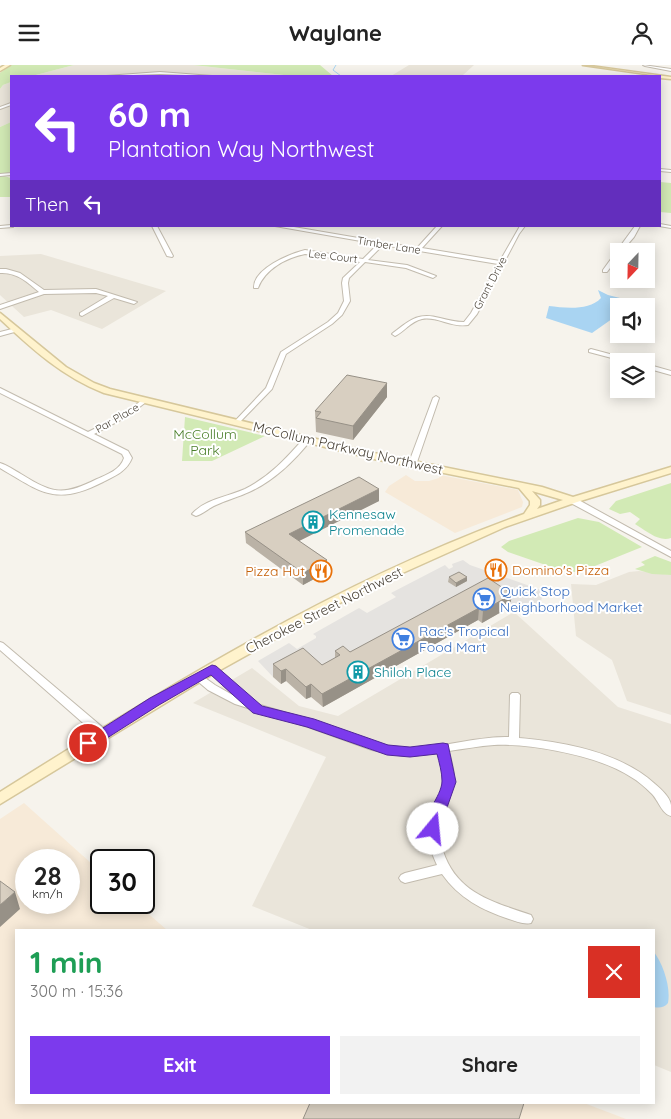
<!DOCTYPE html>
<meta charset="utf-8">
<style>
body{margin:0;font-family:Quicksand,sans-serif;background:#f2f2f2;color:#222;height:100vh;display:flex;flex-direction:column;font-size:19px;white-space:nowrap}
*{box-sizing:border-box;margin:0}
p{font-size:16px;color:#767676}
.icon{flex:none;width:28px;height:28px;fill:none;stroke:currentColor;stroke-width:2;stroke-linecap:round;stroke-linejoin:round}
.map{position:relative;flex:1;overflow:hidden}
.sheet{position:absolute;left:15px;top:864px;width:640px;height:175px;display:flex;flex-direction:column;background:#fff;border-radius:0px;box-shadow:0 2px 12px #0003}
.sheet>*{flex:none}
.guide{position:absolute;left:10px;top:10px;width:651px;height:152px;border-radius:0px;box-shadow:0 2px 12px #0003;background:#7c3aed;color:#fff;overflow:hidden}
.needle{width:32px;rotate:202deg}
.fabs{position:absolute;left:610px;top:178px;display:grid;gap:10px}
.fabs a{display:grid;place-items:center;width:45px;height:45px;border-radius:0px;background:#fff;box-shadow:0 2px 12px #0003;font-size:25px}
.speed{position:absolute;left:15px;top:784px;display:flex;gap:10px;font-size:25px;font-weight:700;text-align:center}
.speed>*{display:grid;place-content:center;width:65px;height:65px;border-radius:50%;background:#fff;box-shadow:0 2px 12px #0003;line-height:1}
.speed small{font-size:12px;font-weight:400}
.speed .limit{border:2px solid #111;border-radius:8px;background:#fff;color:#111}
.pin{position:absolute;display:grid;place-items:center;width:42px;height:42px;color:#fff;margin:-21px;border:2px solid #fff;border-radius:50%;box-shadow:0 1px 5px #0007}
.me{position:absolute;width:55px;margin:-28px;rotate:17deg;stroke-linejoin:round;filter:drop-shadow(0 0 4px #0008)}
.turn{display:flex;align-items:center;gap:18px;height:105px;padding:0 15px;font-size:22px}
.turn .icon{width:65px;height:65px;stroke-width:2.5}
.turn b{display:block;font-size:35px;line-height:42px}
.then{display:flex;align-items:center;height:48px;padding:0 15px;background:#0003;gap:10px;font-size:19px}
.round{display:grid;place-items:center;flex:none;width:52px;height:52px;border-radius:0px;background:#f2f2f2}
.head{display:flex;align-items:center;justify-content:space-between;height:85px;padding:0 15px}
h1{font-size:30px;font-weight:700;line-height:38px;color:#1e9e55}
.button{display:flex;gap:10px;margin-top:auto;padding:10px 15px}
.button a{flex:1;height:58px;border-radius:0px;background:#7c3aed;color:#fff;font-size:20px;font-weight:700;line-height:58px;text-align:center}
.button a+a{background:#f2f2f2;color:#222}
header{display:flex;justify-content:space-between;align-items:center;height:65px;padding:0 15px;background:#fff;font-size:22px;font-weight:700}
.map>svg:first-child{display:block}
</style>
<header><svg class="icon" aria-label="menu" viewBox="0 0 24 24"><path d="M4 6h16M4 12h16M4 18h16"/></svg>Waylane<svg class="icon" aria-label="person" viewBox="0 0 24 24"><circle cx="12" cy="8" r="4"/><path d="M4 21q1-7 8-7t8 7"/></svg></header>
<div class="map">
<svg width="671" height="1054" viewBox="0 0 671 1054">
<rect width="100%" height="100%" fill="#f6f3ec"/>
<path fill="#eae5da" d="M74,0H193L293,11H32Z
M409,0H474L462,11H391Z
M11,17V57L0,62V24L3,20Z
M41,189L166,226L102,264L51,245L24,252L0,230V191Z
M639,506L671,510V650L627,636L612,595L576,571L571,519L596,520L629,507Z
M514,547L618,642L671,659V1007L654,1000V865H312L252,841L326,692L193,638L252,603L299,641L338,651Z"/>
<path fill="#f7ead8" fill-rule="evenodd" d="M406,410L415,416H429L439,413L440,410L518,425L523,437L522,442L455,468L385,427L389,421Z
M24,738L101,807V838H136L167,865H16V1038H584L626,1054H0V754ZM26,795H69V838H26Z"/>
<path fill="#d2eab5" d="M11,0H74L32,11H11V17L3,20L0,24V8Z
M193,0H320L333,11H293Z
M11,57V106L4,111L11,113V132H0V62Z
M660,117L671,118V148L660,147Z
M185,352L265,371L212,396H182Z
M671,418V473C659,477 648,467 638,461L635,459L640,454L630,447L620,449L609,444L616,436Z
M578,453L599,457L642,482L585,505L574,507L563,506L508,487L501,482L509,476Z
M655,491L671,497V510L652,509L635,504L645,500L641,497Z"/>
<path fill="#e5e3e0" d="M463,495L470,500L544,526L540,539L522,547L486,525L322,612L303,596L273,612L258,596L289,578L297,584L316,573V571L313,569L359,543L367,548L396,532L391,528L445,500L449,504L453,502L452,499Z"/>
<path fill="#a9d4f2" d="M598,225L608,230L636,237L630,241H619V249L592,268L546,253L549,241C565,243 589,246 601,233Z
M654,887C663,899 671,922 668,938C664,943 659,943 654,942Z"/>
<g fill="none" stroke-linecap="round" stroke-linejoin="round">
<path stroke="#a9d4f2" stroke-width="1" d="M336,0L333,5L341,11"/>
<g stroke="#c2bbae" stroke-width="2">
<path id="street" d="M643,0L671,4V6L645,1Z
M160,7L212,11L160,9L106,11Z
M11,38V40L0,44V42Z
M660,104L671,105V107L660,106Z
M11,108V110L0,111V109Z
M660,159L671,161V163L659,161Z
M11,160L13,162L0,163V161Z
M152,161H157L173,191L172,192L167,191Z
M275,161H288L417,183L437,161H442L422,183L500,196L520,161H525L519,169L477,249L468,260C452,263 437,251 422,254C411,256 404,267 395,271L392,269L393,268C410,255 418,247 440,253C448,255 456,257 464,257L471,248L498,199L383,180L368,195L407,200L436,211L433,213L406,203L365,197L349,213L348,218L350,236L342,250L332,259L286,289L272,324L239,358H235V356L266,323L281,287L328,257L338,248L344,236L342,218L343,213L360,197L305,189C286,193 265,204 258,223H254C253,204 289,189 305,185L363,194L378,179Z
M635,161H640L634,172L622,186H619V191L607,207H603V205Z
M0,204H6L20,208L44,225L96,224L137,237L134,239L114,233L82,251L80,250V248L108,231L96,228L44,229L0,244V240L39,227C27,217 17,207 0,208Z
M16,263L18,264V266L0,271V267Z
M591,284L632,295L633,296H623L589,287V285Z
M646,299L671,306V310L646,303Z
M0,323L88,367L124,349L142,335H146V337L128,351L94,369L128,386L132,393C127,406 115,411 103,417C56,441 42,428 0,403V398C7,400 14,405 21,409C53,429 63,431 97,414C108,409 120,405 124,393L122,389L0,328Z
M436,331L439,333L416,400L412,402H409L408,400L433,333Z
M304,373H310L311,375C294,396 274,416 249,427C238,432 227,435 216,440C209,443 203,449 196,451L192,449C205,434 227,432 245,424C269,412 287,393 304,373Z
M569,433H575L671,486V492L569,437L568,435Z
M0,577L3,578L107,666L108,669L107,672L103,673L99,672L0,585Z
M212,601L215,602L252,636L254,638C275,645 298,650 319,658C349,668 379,683 411,683C444,683 476,671 509,672L510,630L512,628H518L520,630L519,673C565,677 620,687 655,719C661,724 670,732 671,740C671,743 671,748 671,751C662,749 658,735 652,729C645,722 638,716 631,712C600,691 531,678 494,680C479,681 464,684 449,686C451,696 455,706 454,716C453,732 442,744 439,759C437,769 440,777 443,786C457,829 494,837 531,850L533,854L531,858C524,860 516,856 509,854C482,845 459,833 442,809L405,818L401,816L399,813L401,810L405,808L437,800C428,780 423,766 433,744C437,736 442,728 443,719C445,708 441,698 439,688L410,691L397,690L372,685L308,662L235,639L208,625L195,614L193,612L195,610H201L215,620L236,632L209,606L207,604L209,602Z"/>
</g>
<g stroke="#d6c79b" stroke-width="3">
<path id="secondary" d="M5,0H10L0,6V3Z
M583,0L671,12V14L660,13V11Z
M0,248L66,302L94,318L110,324L374,388L542,422L573,432L671,402V408L577,437L505,462L358,528L213,609L0,739V727C167,622 337,516 524,449L530,440V436L519,423L374,394L104,328C63,312 32,284 0,254ZM532,426L563,435L537,444L540,440V435Z"/>
</g>
<use href="#street" fill="#fff" fill-rule="evenodd"/>
<use href="#secondary" fill="#fff3cd" fill-rule="evenodd"/>
</g>
<path fill="#bab2a6" d="M387,318V332L353,375L316,367L315,346Z
M379,424V436L299,476L327,495V507L303,520L246,478L245,467Z
M449,512L467,516L456,522L448,517Z
M512,529L510,542L482,558L478,555L323,642L311,632L306,634L286,616L281,619L273,612V599L322,600L335,593V586L350,587Z"/>
<path fill="#979187" d="M387,318V332L353,375V361Z
M379,424V436L289,481V469Z
M327,495V507L303,520V508Z
M467,512V516L456,522V518Z
M512,529L510,542L482,558L483,546Z
M479,543L478,555L323,642L322,629Z
M286,604V616L281,619V606Z
M311,619V632L306,634V622Z
M15,827L20,844L0,862V840Z"/>
<path fill="#d8cfc1" stroke="#979187" d="M347,310L387,318L353,361L316,353L321,347L315,346Z
M359,412L379,424L289,469L327,495L303,508L245,467Z
M459,507L467,512L456,518L449,512Z
M488,513L512,529L483,546L479,543L322,629L311,619L306,622L286,604L281,606L273,599L303,583L322,600L340,590L335,586L343,581L350,587Z
M0,816L15,827L0,840Z
M310,1038H524L519,1054H303Z"/>
<path fill="#7c3aed" stroke="#51269a" d="M212,600L216,601L262,641L314,654L388,680L410,682L443,678L448,679L456,717L438,768L433,769L428,768C420,751 442,732 442,716C442,707 439,697 437,689L410,692L387,690L307,662L253,648L211,610L159,640L93,682H84L82,678L84,675L150,633Z"/>
<defs>
<g id="building-ring" transform="scale(1.125)"><circle r="9.5" fill="#fff" stroke="#0f9aa8" stroke-width="1.5"/><path d="M-4-6H4V6H1V3H-1V6H-4ZM-2.5-4.3h1.7v1.8h-1.7ZM.8-4.3h1.7v1.8H.8ZM-2.5-1h1.7V.8h-1.7ZM.8-1h1.7V.8H.8Z" fill="#0f9aa8"/></g>
<g id="restaurant-ring" transform="scale(1.125)"><circle r="9.5" fill="#fff" stroke="#e8710a" stroke-width="1.5"/><path d="M-5-6h1v4h1v-4h1v4h1v-4h1v5L-1.5 .5V6h-2V.5L-5-1ZM5-6V6H3V1.5H1.5Q1.5-4 5-6Z" fill="#e8710a"/></g>
<g id="supermarket-ring" transform="scale(1.125)"><circle r="9.5" fill="#fff" stroke="#3f7fe0" stroke-width="1.5"/><path d="M-6-5.5h2.5l.6 2H6L4.5 2H-2.5L-4.4-4H-6ZM-1.5 3.2a1.3 1.3 0 1 0 .1 0ZM3 3.2a1.3 1.3 0 1 0 .1 0Z" fill="#3f7fe0"/></g>
</defs>
<g fill-rule="evenodd">
<use href="#building-ring" x="313" y="457"/>
<use href="#restaurant-ring" x="496" y="505"/>
<use href="#restaurant-ring" x="321" y="506"/>
<use href="#supermarket-ring" x="484" y="534"/>
<use href="#supermarket-ring" x="403" y="574"/>
<use href="#building-ring" x="358" y="607"/>
</g>
<g text-anchor="middle" stroke-width="4" stroke-linejoin="round" paint-order="stroke">
<g font-size="11" fill="#4b4439" stroke="#fff">
<text transform="translate(389 180) rotate(9)" y="4">Timber Lane</text>
<text transform="translate(333 191) rotate(7)" y="4">Lee Court</text>
<text transform="translate(490 218) rotate(-62)" y="4">Grant Drive</text>
<text transform="translate(117 353) rotate(-30)" y="4">Par Place</text>
</g>
<g font-size="14" fill="#4a7f2a" stroke="#fff">
<text x="205" y="374">McCollum<tspan x="205" dy="16">Park</tspan></text>
</g>
<g font-size="14" fill="#4b4439" stroke="#fff">
<text transform="translate(348 383) rotate(13)" y="5">McCollum Parkway Northwest</text>
<text transform="translate(324 545) rotate(-27)" y="5">Cherokee Street Northwest</text>
</g>
<g font-size="14" fill="#0d838f" stroke="#fff" text-anchor="start">
<text x="329" y="454">Kennesaw<tspan x="329" dy="16">Promenade</tspan></text>
<text x="374" y="612">Shiloh Place</text>
</g>
<g font-size="14" fill="#c56008" stroke="#fff" text-anchor="start">
<text x="512" y="510">Domino's Pizza</text>
<text x="305" y="511" text-anchor="end">Pizza Hut</text>
</g>
<g font-size="14" fill="#366cbe" stroke="#fff" text-anchor="start">
<text x="500" y="531">Quick Stop<tspan x="500" dy="16">Neighborhood Market</tspan></text>
<text x="419" y="571">Rac's Tropical<tspan x="419" dy="16">Food Mart</tspan></text>
</g>
</g>
</svg>
<div class="fabs">
<a><svg class="needle" viewBox="-14 -14 28 28"><path d="M0-13l5 13h-10z" fill="#e53935"/><path d="M0 13l5-13h-10z" fill="#767676"/></svg></a>
<a><svg class="icon" aria-label="sound" viewBox="0 0 24 24"><path d="M4 9h4l5-4v14l-5-4H4zM17 9q2 3 0 6"/></svg></a>
<a><svg class="icon" aria-label="layers" viewBox="0 0 24 24"><path d="M12 4l9 5-9 5-9-5zM3 14l9 5 9-5"/></svg></a>
</div>
<div class="speed"><div>28<small>km/h</small></div><div class="limit">30</div></div>
<div class="pin" style="left:88px;top:678px;background:#d93025"><svg class="icon" aria-label="arrive" viewBox="0 0 24 24"><path d="M6 21V4h12l-3 4 3 4H6"/></svg></div>
<svg class="me" style="left:433px;top:764px" viewBox="-20 -20 40 40"><circle r="19" fill="#fff"/><path d="M0-13L10 11 0 6-10 11z" fill="#7c3aed"/></svg>
<div class="guide">
<div class="turn"><svg class="icon" aria-label="left" viewBox="0 0 24 24"><path d="M17 20v-9H6M10 6l-5 5 5 5"/></svg><div><b>60 m</b>Plantation Way Northwest</div></div>
<div class="then">Then<svg class="icon" aria-label="left" viewBox="0 0 24 24"><path d="M17 20v-9H6M10 6l-5 5 5 5"/></svg></div>
</div>
<section class="sheet">
<div class="head"><div><h1>1 min</h1><p>300 m · 15:36</p></div><a class="round" style="background:#d93025;color:#fff"><svg class="icon" aria-label="close" viewBox="0 0 24 24"><path d="M6 6l12 12M18 6L6 18"/></svg></a></div>
<div class="button"><a>Exit</a><a>Share</a></div>
</section>
</div>
